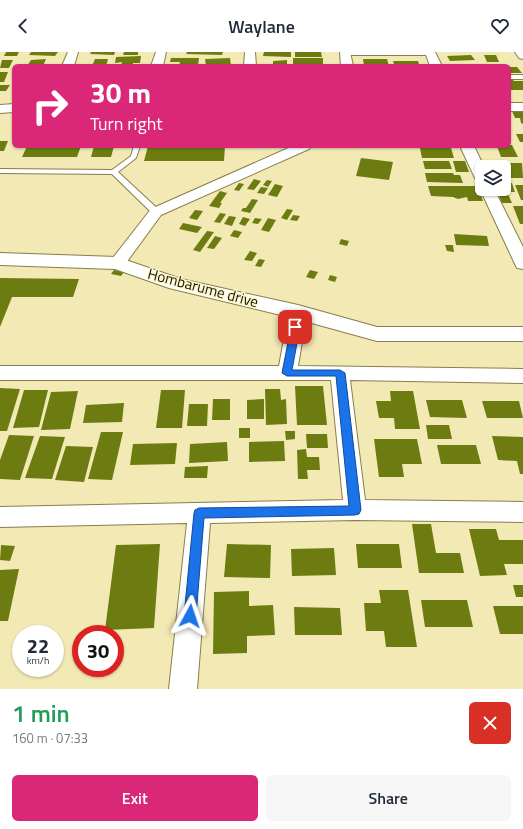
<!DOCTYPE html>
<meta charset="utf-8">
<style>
body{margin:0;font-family:"Titillium Web",sans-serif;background:#f6f6f7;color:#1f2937;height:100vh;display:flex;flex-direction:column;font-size:15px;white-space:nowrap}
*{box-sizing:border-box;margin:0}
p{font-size:13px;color:#747a83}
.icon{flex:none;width:22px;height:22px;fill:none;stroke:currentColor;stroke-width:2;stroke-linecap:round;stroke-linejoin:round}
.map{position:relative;height:637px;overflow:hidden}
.drawer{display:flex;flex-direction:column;background:#fff;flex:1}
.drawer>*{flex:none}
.hud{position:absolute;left:12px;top:12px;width:499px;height:84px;border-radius:6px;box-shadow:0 1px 3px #0004;background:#db2777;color:#fff;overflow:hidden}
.buttons{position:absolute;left:475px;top:108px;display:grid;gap:8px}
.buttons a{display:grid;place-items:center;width:36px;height:36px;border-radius:6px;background:#fff;box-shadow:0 1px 3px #0004;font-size:20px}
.speed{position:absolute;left:12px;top:573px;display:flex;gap:8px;font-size:20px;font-weight:700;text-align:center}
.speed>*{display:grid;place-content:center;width:52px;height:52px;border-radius:50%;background:#fff;box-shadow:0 1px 3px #0004;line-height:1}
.speed small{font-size:10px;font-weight:400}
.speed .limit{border:6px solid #d22;background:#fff;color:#111}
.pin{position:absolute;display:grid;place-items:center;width:34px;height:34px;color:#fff;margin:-17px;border-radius:8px;box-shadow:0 2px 6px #0006}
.me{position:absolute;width:44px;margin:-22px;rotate:5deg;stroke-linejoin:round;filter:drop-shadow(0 0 3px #0008)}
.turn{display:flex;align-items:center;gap:14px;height:84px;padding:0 12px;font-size:18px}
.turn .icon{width:52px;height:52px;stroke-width:2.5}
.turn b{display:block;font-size:28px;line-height:34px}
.round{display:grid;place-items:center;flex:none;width:42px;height:42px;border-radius:6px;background:#f6f6f7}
.headline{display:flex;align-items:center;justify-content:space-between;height:68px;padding:0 12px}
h1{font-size:24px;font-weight:600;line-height:30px;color:#1e9e55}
.primary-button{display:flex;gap:8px;margin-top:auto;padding:8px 12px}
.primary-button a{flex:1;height:46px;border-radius:6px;background:#db2777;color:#fff;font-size:16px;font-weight:600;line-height:46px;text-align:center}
.primary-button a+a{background:#f6f6f7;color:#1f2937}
header{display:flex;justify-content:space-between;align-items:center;height:52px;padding:0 12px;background:#fff;font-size:18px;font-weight:600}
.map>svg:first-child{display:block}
</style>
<header><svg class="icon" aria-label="back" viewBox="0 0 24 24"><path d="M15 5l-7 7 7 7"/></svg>Waylane<svg class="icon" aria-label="heart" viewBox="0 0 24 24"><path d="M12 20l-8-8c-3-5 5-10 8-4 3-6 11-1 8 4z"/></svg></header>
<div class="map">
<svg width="523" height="637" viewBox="0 0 523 637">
<rect width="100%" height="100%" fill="#f3e9b4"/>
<path fill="#6d7c10" d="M6,0H19L17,4H4Z
M31,0H58L55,4L29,3Z
M91,0H115L114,3L90,2Z
M124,0H138V3H123Z
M187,0H223L222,3L186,2Z
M264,0H291V5L263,4Z
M295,0H321L322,5H295Z
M471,3L475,8L450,9L447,4Z
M484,3H496L499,10H487Z
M141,4L140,11H133V14H121L122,10L115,11L116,5Z
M171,6H199L198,14H179L180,10H170Z
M230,6L231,14H206L205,7Z
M293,6H323V12L304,14L303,12H293Z
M46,7L43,14H27L31,8Z
M95,7H108L106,14H92Z
M363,7H387L389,14H364Z
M2,8H13L9,16H0Z
M287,8V14H273V9Z
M393,9H418L419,12H394Z
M509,15H517L522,21H509Z
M0,20H8L4,30H0Z
M509,27H512L514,29H523V38H509Z
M0,33H10L6,39H0Z
M512,59H523V72L521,71L520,66H515Z
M516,82H523V90H520Z
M0,89H8L4,99H0Z
M509,93H512L518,105H501L497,94Z
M27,94H81L77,105H22Z
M94,94H114L111,105H91Z
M148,94H225L224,109H144Z
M420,96H451L454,106H422Z
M361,106L393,110L389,128L356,124Z
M423,109H449L452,117H425Z
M453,109H465L469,120H456Z
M492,111H522L523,126H511L509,120H504V115H493Z
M425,121H453L454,123H460L463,131L427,130Z
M254,127L261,129L254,138L247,137Z
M267,128L272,129L268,135L263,133Z
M239,131L244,132L239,139L234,138Z
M504,131H512L515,140H507Z
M275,132L283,134L277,145L268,143Z
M515,133H523V148H521Z
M428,134H478L483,149H468L467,145L458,147L453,145L431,144Z
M261,135L268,136L264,142L257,141Z
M220,139L227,141L220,151H222L219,156L209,154Z
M498,142H508L512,151H502Z
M252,147L258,148L250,161L241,159L243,156H246Z
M513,154H523V172H520Z
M287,157L293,158L287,168L281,166Z
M195,158L203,159L197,168L189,166Z
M220,161L226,162L220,171L214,170Z
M293,163L300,164L297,169L290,168Z
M229,164L236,165L232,174L224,172Z
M243,165L250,167L245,174L239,172Z
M255,166L262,167L258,172L252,171Z
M268,166L276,168L269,180L261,178Z
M183,171L202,175L197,181L179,177Z
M234,178L242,180L238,186L230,184Z
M207,179L214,180L200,200L193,198Z
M454,182L487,184L489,194L456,193Z
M215,184L222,186L214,197L207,196Z
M341,187L349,189L347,194L339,192Z
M445,193H453L454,200L447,199Z
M250,199L257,201L252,209L244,208Z
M259,207L265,208L261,215L255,214Z
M114,218L124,220L121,224L111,222Z
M310,218L318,220L314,227L306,225Z
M330,223L337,225L335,230L328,228Z
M0,226L79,227L73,245H12L0,275Z
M295,334H323L327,373H297Z
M0,336L20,337L7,379H0Z
M265,337H280L281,348L286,347L287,372L266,373Z
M24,338H48L39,375L13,376Z
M161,338H185L182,376H156Z
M78,339L70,377L41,378L51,340Z
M390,339H413L420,377H395L394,366H379L376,349H391Z
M213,347H230V368H212Z
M264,347V367H247V348Z
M426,348H462L467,366L430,365Z
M482,349H519L523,366H487Z
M124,351L122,370L83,371L86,353Z
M189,352H208L207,374H187Z
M426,373H449L452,387H428Z
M239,376H250V386H239Z
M285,379H295V387L286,388Z
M101,380H123L112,428L88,427Z
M306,382H327L328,396H307Z
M9,383L34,384L20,428L0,427V408Z
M40,384L65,385L52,427L25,426Z
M492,384L523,385V422H520L517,409L498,408Z
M374,387H417L422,412H402L404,425H379Z
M284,389L285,409L249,410V390Z
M227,390L228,409L189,411L190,392Z
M177,391L175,412L130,413L133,392Z
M437,393H476L481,412H441Z
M66,394L93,395L84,430L55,428Z
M306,397L307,405H319L320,418H307L308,427H298L297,398Z
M208,414L207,426H184L185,415Z
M412,472H431L436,501H460L464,521H419Z
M469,477H496L499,488H523V512H504L507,523L480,524Z
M160,492L154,576L105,578L116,493Z
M227,492L271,493L270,526L224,525Z
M356,492H399L402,516H358Z
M1,493L15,494L10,509L0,508Z
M334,496L336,523L292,524L291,497Z
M19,517L8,569H0V518Z
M513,533H523V545H516Z
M379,538H408L417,595H386L384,579H366L364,551H381Z
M249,539V554L273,553L275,583L247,584V601L213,602L214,540Z
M421,548H467L473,575H425Z
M493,554H523V582H500Z
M294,555L340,556L342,583H295Z"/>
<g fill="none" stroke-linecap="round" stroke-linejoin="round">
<g stroke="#887e4d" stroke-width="2">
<path id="service" d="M343,0H433L434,1L431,3H345L343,2Z
M509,23H523V27H509Z
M134,94H140L136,106L118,120L159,158V162H153L112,122L0,121V117L112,118L131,104Z"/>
</g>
<g stroke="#887e4d" stroke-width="2">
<path id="minor" d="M68,0H78L74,14H62Z
M156,0H166L163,14H151Z
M245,0H255L256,14H244Z
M340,0H350L353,14H341Z
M425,0H435L442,14H430Z
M515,0H523V7L519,6Z
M509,51H523V59H509Z
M14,52V60L0,61V53Z
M293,94H311L309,97L161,163L123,215L117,216L111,215L109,211L151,157Z
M460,94H474L484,115H482V130L477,129L475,126Z
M482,134V137H494L523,195V217L517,216L515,212L480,137Z
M298,254L304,256L307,260L298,314L523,317V331L350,328L365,448L523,450V470L355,468L210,471L197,637H169L187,471L0,475V455L343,448L331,328H0V314H279L289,260L292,256Z"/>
</g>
<g stroke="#887e4d" stroke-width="2">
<path id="tertiary" d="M0,201L117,205L181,227L298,253L377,275H523V289H377L297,267L169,236L115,217L0,213Z"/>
</g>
<use href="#service" fill="#fff" fill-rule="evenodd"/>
<use href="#minor" fill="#fff" fill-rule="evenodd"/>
<use href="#tertiary" fill="#fff" fill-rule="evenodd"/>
</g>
<path fill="#1a73e8" stroke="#114b97" d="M295,272L300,275L292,318H340L345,321L361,458L359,462L355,463L204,466L196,564L194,568L190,570L185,568L184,564L194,461L195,458L199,456L349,454L336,324H287L282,321L291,275Z"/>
<g text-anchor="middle" stroke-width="3" stroke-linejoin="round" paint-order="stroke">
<g font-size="15" fill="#181402" stroke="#fef6cc">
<text transform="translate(203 236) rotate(15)" y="5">Hombarume drive</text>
</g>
</g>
</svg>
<div class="buttons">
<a><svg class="icon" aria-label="layers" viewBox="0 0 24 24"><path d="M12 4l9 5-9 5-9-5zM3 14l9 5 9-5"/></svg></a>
</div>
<div class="speed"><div>22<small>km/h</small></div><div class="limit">30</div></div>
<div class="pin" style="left:295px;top:275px;background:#d93025"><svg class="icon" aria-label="arrive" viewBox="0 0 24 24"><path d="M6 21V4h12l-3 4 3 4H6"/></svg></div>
<svg class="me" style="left:190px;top:564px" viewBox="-20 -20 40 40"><path d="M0-17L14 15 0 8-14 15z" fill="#1a73e8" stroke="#fff" stroke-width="4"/></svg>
<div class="hud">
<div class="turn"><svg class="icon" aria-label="right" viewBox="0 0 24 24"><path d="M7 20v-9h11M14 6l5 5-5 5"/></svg><div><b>30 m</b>Turn right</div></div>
</div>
</div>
<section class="drawer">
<div class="headline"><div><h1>1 min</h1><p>160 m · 07:33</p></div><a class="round" style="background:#d93025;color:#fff"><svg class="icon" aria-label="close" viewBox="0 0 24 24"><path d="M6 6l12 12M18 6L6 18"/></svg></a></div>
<div class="primary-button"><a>Exit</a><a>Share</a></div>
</section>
